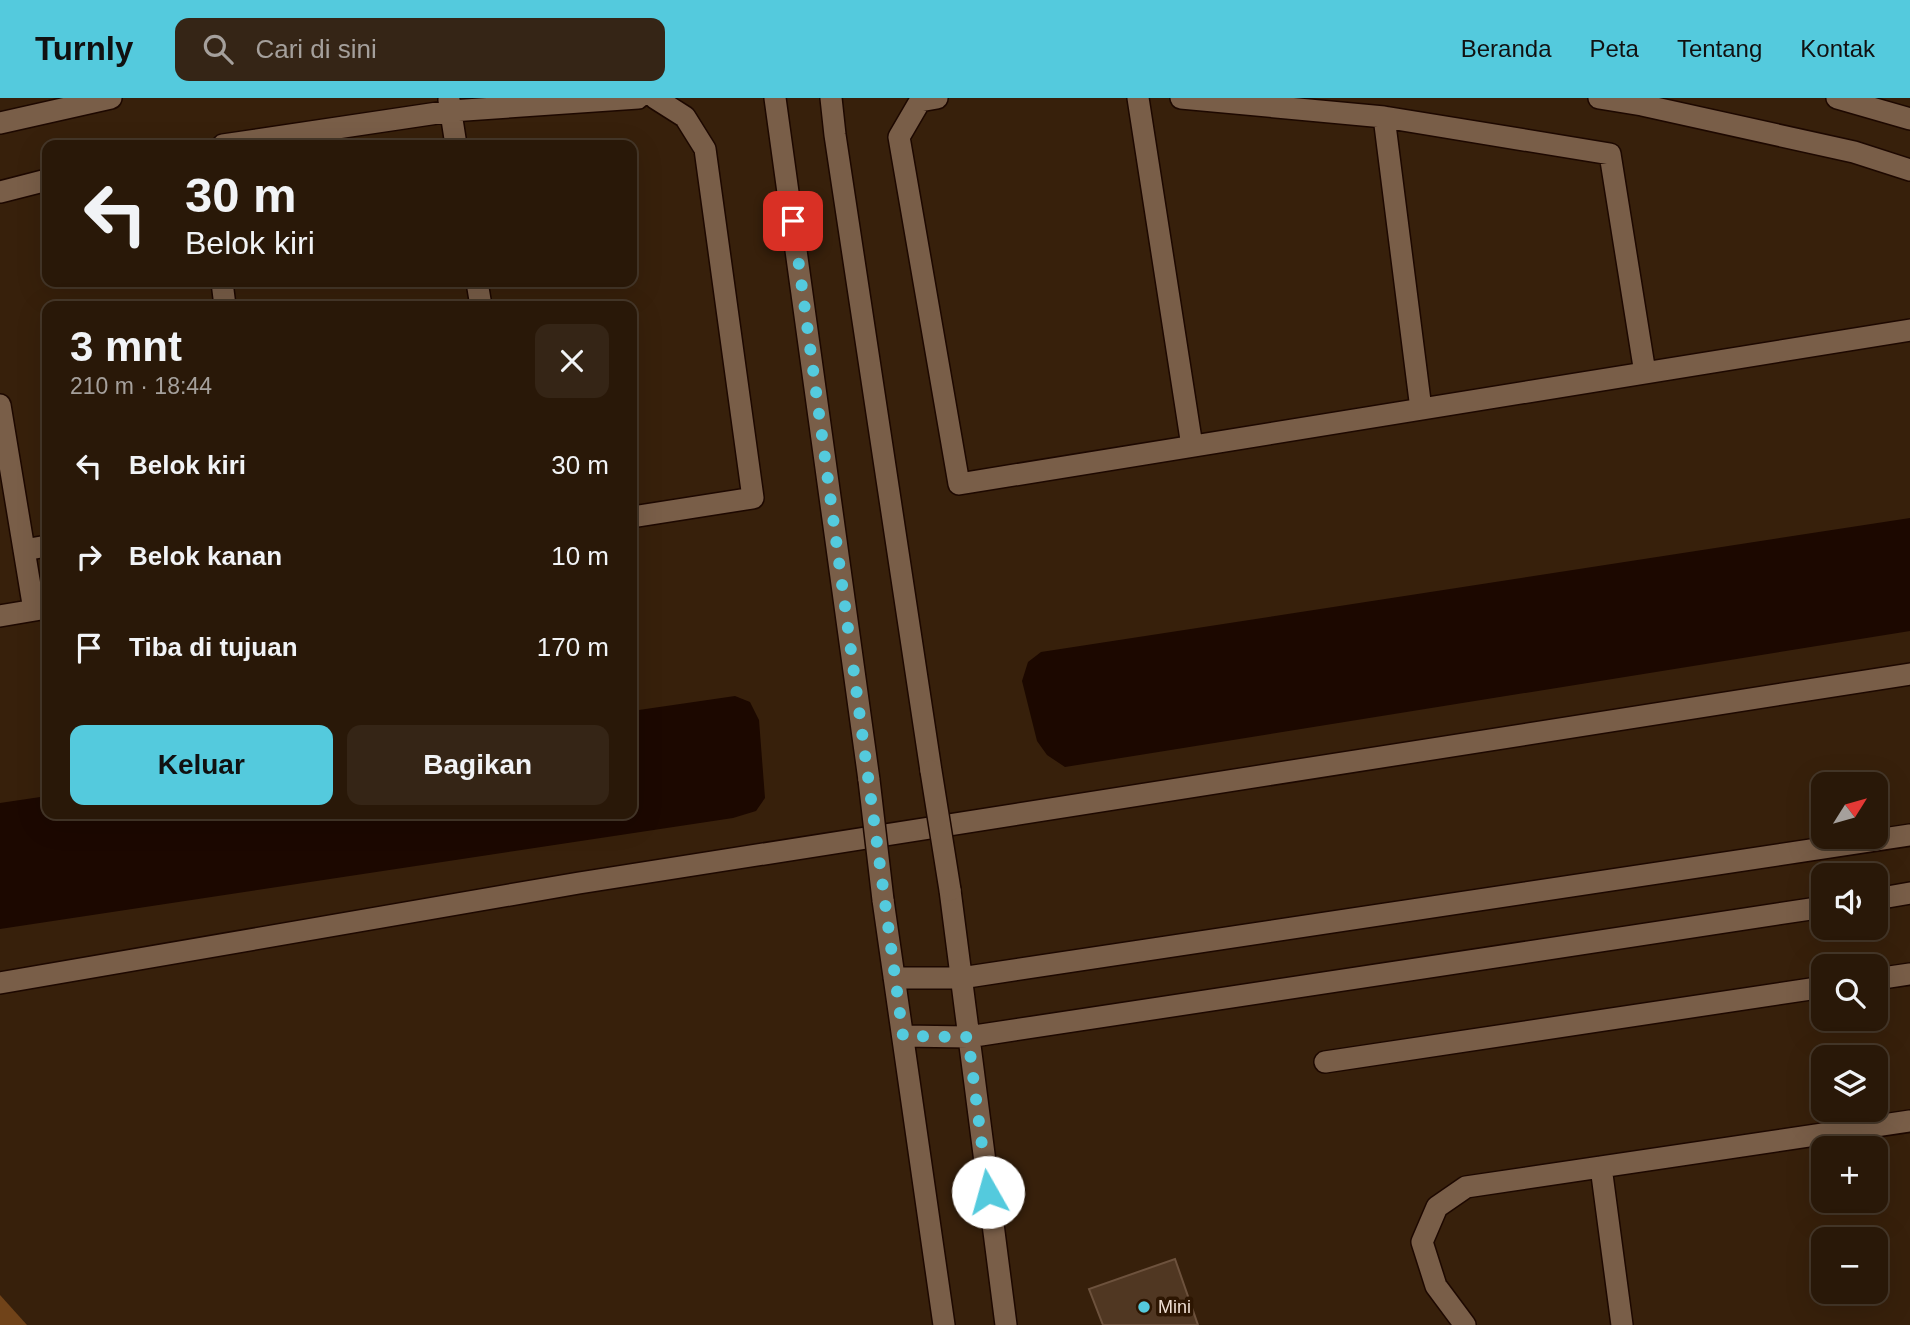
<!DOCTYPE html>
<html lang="id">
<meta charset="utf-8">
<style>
body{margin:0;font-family:Arial,sans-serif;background:#352516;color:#f1f3f6;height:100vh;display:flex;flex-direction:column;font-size:26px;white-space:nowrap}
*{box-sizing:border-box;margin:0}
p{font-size:23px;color:#a5a09c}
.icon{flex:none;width:38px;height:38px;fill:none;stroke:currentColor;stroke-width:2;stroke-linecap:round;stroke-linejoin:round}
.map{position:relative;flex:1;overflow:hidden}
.drawer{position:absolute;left:42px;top:203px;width:595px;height:518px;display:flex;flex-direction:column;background:#291808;border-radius:14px;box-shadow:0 7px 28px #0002,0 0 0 2px #453729}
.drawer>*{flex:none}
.top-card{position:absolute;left:42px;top:42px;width:595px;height:147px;border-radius:14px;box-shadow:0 7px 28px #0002,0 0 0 2px #453729;background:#291808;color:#f1f3f6;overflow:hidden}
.needle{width:46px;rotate:53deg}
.controls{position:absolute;left:1811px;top:674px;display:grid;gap:14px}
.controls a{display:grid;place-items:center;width:77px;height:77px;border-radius:14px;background:#291808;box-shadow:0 7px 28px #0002,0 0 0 2px #453729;font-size:35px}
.pin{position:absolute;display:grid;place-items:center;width:60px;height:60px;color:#fff;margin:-30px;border-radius:14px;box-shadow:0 4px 10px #0006}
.me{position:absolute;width:77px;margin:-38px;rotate:353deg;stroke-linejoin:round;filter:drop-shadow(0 0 5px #0008)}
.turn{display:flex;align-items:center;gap:24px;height:147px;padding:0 28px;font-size:32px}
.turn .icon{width:91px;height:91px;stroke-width:2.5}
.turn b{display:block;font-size:49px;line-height:60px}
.round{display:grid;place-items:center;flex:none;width:74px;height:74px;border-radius:14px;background:#352516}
.headline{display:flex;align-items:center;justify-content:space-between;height:119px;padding:0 28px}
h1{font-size:42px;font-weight:700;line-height:52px}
.primary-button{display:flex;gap:14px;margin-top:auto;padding:14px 28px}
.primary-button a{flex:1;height:80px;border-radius:14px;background:#54cadd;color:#111;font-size:28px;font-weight:700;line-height:80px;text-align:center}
.primary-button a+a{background:#352516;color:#f1f3f6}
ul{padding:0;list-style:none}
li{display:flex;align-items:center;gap:21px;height:91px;padding:0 28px}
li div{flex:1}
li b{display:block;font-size:26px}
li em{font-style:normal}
header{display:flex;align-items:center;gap:42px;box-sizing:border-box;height:98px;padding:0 35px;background:#54cadd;color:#111}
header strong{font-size:33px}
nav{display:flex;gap:38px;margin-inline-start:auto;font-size:24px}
.search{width:490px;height:63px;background:#352516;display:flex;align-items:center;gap:18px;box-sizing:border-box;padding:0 24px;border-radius:14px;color:#a5a09c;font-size:26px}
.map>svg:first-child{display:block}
</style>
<header>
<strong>Turnly</strong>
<div class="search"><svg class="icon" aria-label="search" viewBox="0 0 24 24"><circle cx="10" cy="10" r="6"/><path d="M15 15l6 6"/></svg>Cari di sini</div>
<nav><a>Beranda</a><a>Peta</a><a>Tentang</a><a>Kontak</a></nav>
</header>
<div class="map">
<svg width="1910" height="1227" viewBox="0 0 1910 1227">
<rect width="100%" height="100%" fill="#37200b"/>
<path fill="#704319" d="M0,1197L27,1227H0Z"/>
<path fill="#1c0800" d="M1910,420V533L1065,669L1047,657L1037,643L1022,583L1028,564L1041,554Z
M735,598L750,604L759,622L765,700L756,713L733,720L0,831V705L47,698V716H632V613Z"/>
<path fill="#503722" stroke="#6d523d" stroke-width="2" d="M1175,1161L1198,1227H1103L1089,1191Z"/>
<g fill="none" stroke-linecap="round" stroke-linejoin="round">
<g stroke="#1d0800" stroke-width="24">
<path id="minor" d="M775,0L869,682
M831,0L835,37L931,673
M937,0L920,3L899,39L959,386L1910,232
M1138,0L1192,348
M1181,0L1384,19L1610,56L1645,275
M1599,0L1642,7L1854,54L1910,72
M1837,0L1910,21
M449,2L456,47
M1384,19L1421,311
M0,25L111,0
M223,47L451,13L638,0
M0,94L47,82
M222,184L225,208
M477,184L481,208
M0,307L34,512
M632,419L753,400L705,51L685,19L655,0
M24,452L47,448
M0,518L47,510
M950,792L1006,1227
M1876,801L1910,795
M883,802L944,1227
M894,880H961L1910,737
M1876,881L1910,876
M0,885L579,785L1910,576
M903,938L968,939L1824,809
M1325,964L1824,889
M1601,1069L1622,1227
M1465,1227L1436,1188L1422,1144L1437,1109L1466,1089L1910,1023"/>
</g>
<use href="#minor" stroke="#795e48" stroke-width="21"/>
<g stroke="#1d0800" stroke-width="24" stroke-linecap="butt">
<path id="minor-bridge" d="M931,673L950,792
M869,682L883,802"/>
</g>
<use href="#minor-bridge" stroke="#795e48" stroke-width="21"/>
</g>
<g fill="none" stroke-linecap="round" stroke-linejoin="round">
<path stroke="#54cadd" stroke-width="12" stroke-dasharray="0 21.6" d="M793,123L903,938L968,939L988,1094"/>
</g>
<circle fill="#54cadd" stroke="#2d1602" stroke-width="2.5" cx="1144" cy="1209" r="7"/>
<g text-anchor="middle" stroke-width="7" stroke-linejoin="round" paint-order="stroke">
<g font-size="18" fill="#efdfd3" stroke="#2d1602" text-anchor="start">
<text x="1158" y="1215">Mini</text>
</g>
</g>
</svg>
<div class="controls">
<a><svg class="needle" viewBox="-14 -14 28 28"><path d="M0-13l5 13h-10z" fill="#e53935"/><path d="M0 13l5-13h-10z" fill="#a5a09c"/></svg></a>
<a><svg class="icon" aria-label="sound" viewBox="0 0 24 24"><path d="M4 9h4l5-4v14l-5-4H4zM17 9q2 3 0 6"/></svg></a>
<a><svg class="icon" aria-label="search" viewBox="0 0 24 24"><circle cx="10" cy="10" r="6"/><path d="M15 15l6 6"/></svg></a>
<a><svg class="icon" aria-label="layers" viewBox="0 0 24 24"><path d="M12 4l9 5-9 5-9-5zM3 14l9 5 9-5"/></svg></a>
<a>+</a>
<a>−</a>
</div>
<div class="pin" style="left:793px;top:123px;background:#d93025"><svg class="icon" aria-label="arrive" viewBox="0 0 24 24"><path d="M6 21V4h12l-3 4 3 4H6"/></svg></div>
<svg class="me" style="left:988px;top:1094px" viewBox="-20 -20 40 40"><circle r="19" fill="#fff"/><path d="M0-13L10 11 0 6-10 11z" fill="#54cadd"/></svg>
<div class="top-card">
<div class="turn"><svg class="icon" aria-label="left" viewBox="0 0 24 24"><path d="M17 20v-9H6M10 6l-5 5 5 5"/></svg><div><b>30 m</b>Belok kiri</div></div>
</div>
<section class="drawer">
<div class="headline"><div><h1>3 mnt</h1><p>210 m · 18:44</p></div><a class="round"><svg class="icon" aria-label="close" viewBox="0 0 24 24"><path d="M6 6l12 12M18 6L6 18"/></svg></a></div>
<ul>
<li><svg class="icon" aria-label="left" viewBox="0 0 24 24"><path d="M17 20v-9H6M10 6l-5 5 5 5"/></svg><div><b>Belok kiri</b></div><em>30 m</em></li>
<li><svg class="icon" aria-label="right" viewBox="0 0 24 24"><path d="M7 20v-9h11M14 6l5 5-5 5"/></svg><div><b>Belok kanan</b></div><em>10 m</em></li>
<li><svg class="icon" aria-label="arrive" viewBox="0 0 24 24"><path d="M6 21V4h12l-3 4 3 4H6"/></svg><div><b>Tiba di tujuan</b></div><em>170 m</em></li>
</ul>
<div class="primary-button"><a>Keluar</a><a>Bagikan</a></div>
</section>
</div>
